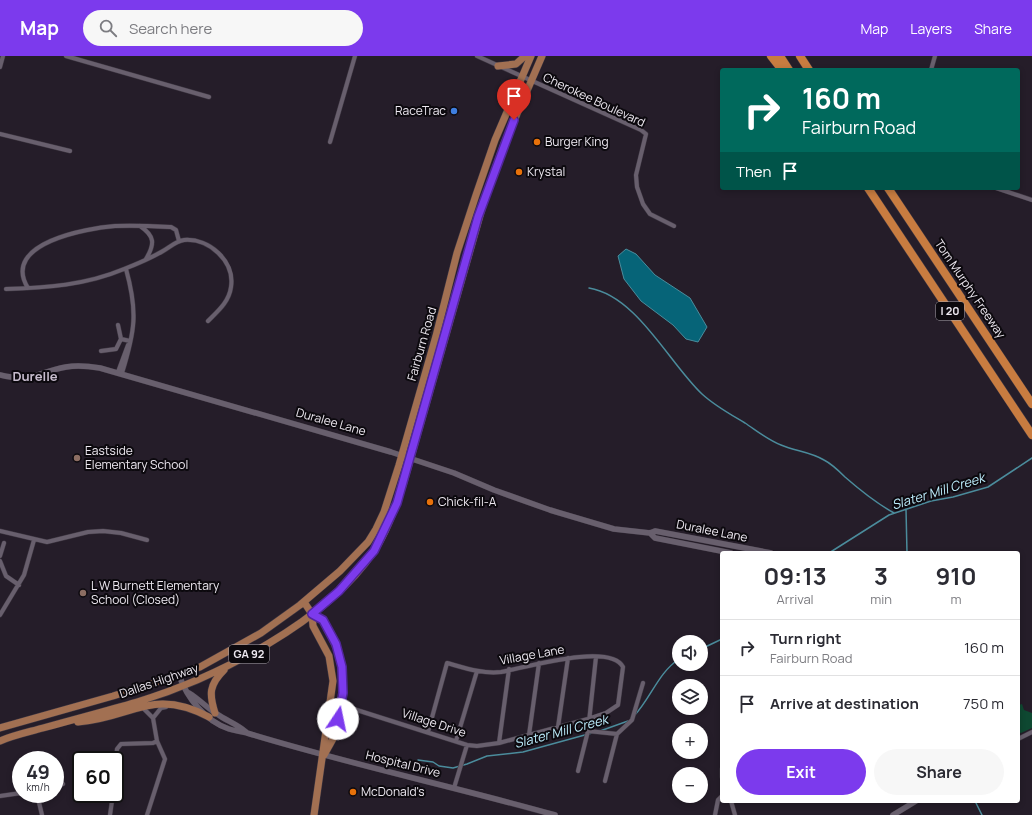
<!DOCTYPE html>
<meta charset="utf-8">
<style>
body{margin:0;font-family:Manrope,sans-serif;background:#f7f7f7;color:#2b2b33;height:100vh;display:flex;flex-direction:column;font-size:15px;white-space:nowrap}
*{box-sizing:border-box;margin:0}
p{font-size:13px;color:#7c7c81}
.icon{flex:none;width:22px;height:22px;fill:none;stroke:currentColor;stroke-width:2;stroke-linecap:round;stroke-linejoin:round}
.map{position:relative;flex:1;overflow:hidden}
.details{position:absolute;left:720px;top:495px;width:300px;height:252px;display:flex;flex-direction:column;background:#fff;border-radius:4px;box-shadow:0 2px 6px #0003}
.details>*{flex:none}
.guide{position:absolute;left:720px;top:12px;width:300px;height:122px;border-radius:4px;box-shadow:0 2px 6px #0003;background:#00695c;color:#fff;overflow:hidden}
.buttons{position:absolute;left:672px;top:579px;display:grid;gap:8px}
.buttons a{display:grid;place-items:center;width:36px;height:36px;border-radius:50%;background:#fff;box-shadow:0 2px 6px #0003;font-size:20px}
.speed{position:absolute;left:12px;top:695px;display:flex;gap:8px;font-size:20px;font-weight:700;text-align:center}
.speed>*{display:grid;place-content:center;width:52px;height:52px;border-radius:50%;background:#fff;box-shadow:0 2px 6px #0003;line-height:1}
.speed small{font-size:10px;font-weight:400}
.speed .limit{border:2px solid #111;border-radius:6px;background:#fff;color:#111}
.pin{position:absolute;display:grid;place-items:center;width:34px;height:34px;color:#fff;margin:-41px -17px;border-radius:50% 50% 50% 0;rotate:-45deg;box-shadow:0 0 4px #0007}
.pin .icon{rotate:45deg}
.me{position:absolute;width:44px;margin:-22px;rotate:11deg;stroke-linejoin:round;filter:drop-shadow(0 0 3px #0008)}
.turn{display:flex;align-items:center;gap:14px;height:84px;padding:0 16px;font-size:18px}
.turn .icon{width:52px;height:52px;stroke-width:2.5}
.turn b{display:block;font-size:28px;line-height:34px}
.then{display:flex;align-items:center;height:38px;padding:0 16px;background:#0003;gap:8px;font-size:15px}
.eta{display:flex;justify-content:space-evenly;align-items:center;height:68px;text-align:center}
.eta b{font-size:24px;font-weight:700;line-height:28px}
.button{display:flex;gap:8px;margin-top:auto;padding:8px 16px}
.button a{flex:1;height:46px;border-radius:24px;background:#7c3aed;color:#fff;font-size:16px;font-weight:700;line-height:46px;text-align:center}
.button a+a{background:#f7f7f7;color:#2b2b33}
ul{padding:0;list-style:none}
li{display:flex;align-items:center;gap:12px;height:56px;padding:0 16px;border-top:1px solid #e1e1e2}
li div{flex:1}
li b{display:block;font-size:15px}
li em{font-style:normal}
header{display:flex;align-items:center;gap:24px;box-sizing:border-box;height:56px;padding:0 20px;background:#7c3aed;color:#fff}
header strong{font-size:19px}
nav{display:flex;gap:22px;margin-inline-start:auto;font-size:14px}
.search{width:280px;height:36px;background:#f7f7f7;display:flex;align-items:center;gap:10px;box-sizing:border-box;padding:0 14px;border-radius:22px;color:#7c7c81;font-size:15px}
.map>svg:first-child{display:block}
</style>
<header>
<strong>Map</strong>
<div class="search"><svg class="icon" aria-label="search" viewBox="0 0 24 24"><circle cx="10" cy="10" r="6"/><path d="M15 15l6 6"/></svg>Search here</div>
<nav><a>Map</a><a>Layers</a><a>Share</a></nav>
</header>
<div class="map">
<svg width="1032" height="759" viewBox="0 0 1032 759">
<rect width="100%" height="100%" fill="#251d29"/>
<path fill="#0e4831" d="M1018,646L1019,649L1022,648L1024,654L1032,657V672L1021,677L1018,676Z"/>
<path fill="#066478" stroke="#4b8c9c" d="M626,193L636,198L655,219L690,242L707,271L698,286L686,283L673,269L641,245L624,223L618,200Z"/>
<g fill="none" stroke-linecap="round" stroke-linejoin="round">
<path stroke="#4b8c9c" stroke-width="1.5" d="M589,232C637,240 669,307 702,338C715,350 730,358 745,367C757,375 768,384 781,389C795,395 811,396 824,404C832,408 839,415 845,421C861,435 876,447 894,457
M906,453L907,497
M829,497L889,459L931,445L953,441L988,431L1032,402
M701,593L722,583
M634,660C651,642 658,617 679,603
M600,675L628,665
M418,704L433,706L439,710L453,712L467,708L487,700L523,696L592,677
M975,745L982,759"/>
<g stroke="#3f3843" stroke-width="5">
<path id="minor" d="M66,0L209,41
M477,0L641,74L646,78L636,119L637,131L643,148L650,158L674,170
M0,11L3,0
M931,14L935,0
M0,78L70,95
M330,86L355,0
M996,132L1032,144
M140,170C155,180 155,188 146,203
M28,232C0,187 88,172 115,170C134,169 152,170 171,171L176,174L179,185
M6,233C46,232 86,229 124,213C137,208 151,202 163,195C170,191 176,185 184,184C209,182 235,205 231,231C229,246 218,255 208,265
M118,269L121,283L130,285
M101,295L116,293L121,283
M118,316L128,289
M122,317C135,275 138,256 126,213
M0,475L47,486L88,476L103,475L121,477L147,484
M0,500L4,487
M0,505L6,520L19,529
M0,559L24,519L34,484
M341,649L467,689L477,690L499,687L588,663L606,657L618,649L623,611C610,586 524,612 501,616C482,618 465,612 447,607L428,676
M142,651L153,662L157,685L165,703L147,759
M153,662L161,652L166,651
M558,671L568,602
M588,675L617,678
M529,679L539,607
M1018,683L1032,676
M456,685L477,615
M499,687L509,613
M722,713V721
M115,715L117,693L121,688L153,687L157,685
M578,715L588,675L596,601
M605,725L617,678L632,664L643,627
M55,730L63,728
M454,732L467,689
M37,738L42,759
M0,740L21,737
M731,745L735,759
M110,759L113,738
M715,759L718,744L722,740"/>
</g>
<g stroke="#3f3843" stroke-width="6">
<path id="tertiary" d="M0,319C33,327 37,316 66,311C77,309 88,310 100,312L391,396L454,417L494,434L550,454L614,473L650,477L655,475L771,497
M650,477L655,482L731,497
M179,619C187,642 205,665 229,673C235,675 241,675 247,677C348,708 452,730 555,759
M189,637C199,643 207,652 217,658C227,665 237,668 246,676
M893,759L916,745"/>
</g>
<g stroke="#3f3843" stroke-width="8">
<path id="primary" d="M498,10L516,8L525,0
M304,546L312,558L313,570L329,600L333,625L314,759
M312,558L323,564L330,577L340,601L343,625L341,649L334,681L324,699
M215,657C209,638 209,629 224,614
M78,666C132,662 152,631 209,661
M0,672L113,640L179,619L200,611L261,577L300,549L340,515L368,486L376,473L384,456L399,409L436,280L457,197L476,139L495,84L531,0
M0,685C14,679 29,676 43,672C75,663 106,655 137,646C216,622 327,566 374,495C387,476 395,451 403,429L485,142L504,88L542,0"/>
</g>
<g stroke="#3f3843" stroke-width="9">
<path id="motorway" d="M771,0L782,14
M780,0L789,14
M800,0L809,14
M868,132L1032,379
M888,132L1032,348"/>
</g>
<use href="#minor" stroke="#685f6d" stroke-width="4"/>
<use href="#tertiary" stroke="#685f6d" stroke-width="5.5"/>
<use href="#primary" stroke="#a27052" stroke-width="7"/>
<use href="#motorway" stroke="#c87c40" stroke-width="8"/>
</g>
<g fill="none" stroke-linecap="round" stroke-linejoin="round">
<g stroke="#51269a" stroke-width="10">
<path id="route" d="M338,663L343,637L342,611L336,588L323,564L312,558L339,535L374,495L397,447L478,161L514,64"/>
</g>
<use href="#route" stroke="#7c3aed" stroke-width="7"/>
</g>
<circle fill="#3f7fe0" stroke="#0c090e" stroke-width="1.5" cx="454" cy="55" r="4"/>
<g fill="#e8710a" stroke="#0c090e" stroke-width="1.5">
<circle cx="537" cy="86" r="4"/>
<circle cx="519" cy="116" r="4"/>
<circle cx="430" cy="446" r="4"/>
<circle cx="353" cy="736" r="4"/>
</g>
<g fill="#8d6e63" stroke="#0c090e" stroke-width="1.5">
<circle cx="77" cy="402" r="4"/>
<circle cx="83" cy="537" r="4"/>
</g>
<g text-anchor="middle" stroke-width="4" stroke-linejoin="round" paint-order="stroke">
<g fill="#0c090e" stroke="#aaa5ac" stroke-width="1">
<rect x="936" y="246" width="28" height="18" rx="3"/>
<rect x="229" y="589" width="40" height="18" rx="3"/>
</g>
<g font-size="11" font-weight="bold" fill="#ede8f0">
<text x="950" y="259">I 20</text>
<text x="249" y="602">GA 92</text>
</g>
<g font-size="12" fill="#ede8f0" stroke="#0c090e">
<text transform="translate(594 44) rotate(25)" y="4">Cherokee Boulevard</text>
<text transform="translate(970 233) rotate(56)" y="4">Tom Murphy Freeway</text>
<text transform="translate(422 288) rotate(-74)" y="4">Fairburn Road</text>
<text transform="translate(331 366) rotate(16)" y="4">Duralee Lane</text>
<text transform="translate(712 475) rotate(11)" y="4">Duralee Lane</text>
<text transform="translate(532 599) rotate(-10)" y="4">Village Lane</text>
<text transform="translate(159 625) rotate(-19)" y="4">Dallas Highway</text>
<text transform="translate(434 667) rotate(18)" y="4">Village Drive</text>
<text transform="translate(403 708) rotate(14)" y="4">Hospital Drive</text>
</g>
<g font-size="12" fill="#ede8f0" stroke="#0c090e" text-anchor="start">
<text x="446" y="59" text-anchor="end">RaceTrac</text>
<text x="545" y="90">Burger King</text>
<text x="527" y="120">Krystal</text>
<text x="85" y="399">Eastside<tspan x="85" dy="14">Elementary School</tspan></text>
<text x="438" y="450">Chick-fil-A</text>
<text x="91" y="534">L W Burnett Elementary<tspan x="91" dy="14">School (Closed)</tspan></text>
<text x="361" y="740">McDonald's</text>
</g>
<g font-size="13" font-weight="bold" fill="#c6bbcc" stroke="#0c090e">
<text x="35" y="325">Durelle</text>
</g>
<g font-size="13" font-style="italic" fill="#bcecfb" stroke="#0c090e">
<text transform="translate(938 435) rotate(-17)" y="5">Slater Mill Creek</text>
<text transform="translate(561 675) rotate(-15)" y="5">Slater Mill Creek</text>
</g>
</g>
</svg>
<div class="buttons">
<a><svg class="icon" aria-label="sound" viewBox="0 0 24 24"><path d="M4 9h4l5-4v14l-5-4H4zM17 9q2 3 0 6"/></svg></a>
<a><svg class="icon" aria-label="layers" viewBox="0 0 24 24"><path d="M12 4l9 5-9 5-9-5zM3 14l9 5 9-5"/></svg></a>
<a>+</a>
<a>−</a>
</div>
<div class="speed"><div>49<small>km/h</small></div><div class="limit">60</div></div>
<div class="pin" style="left:514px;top:64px;background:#d93025"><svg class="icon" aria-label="arrive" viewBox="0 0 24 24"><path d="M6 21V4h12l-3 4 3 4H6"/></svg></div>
<svg class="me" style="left:338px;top:663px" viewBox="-20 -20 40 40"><circle r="19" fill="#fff"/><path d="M0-13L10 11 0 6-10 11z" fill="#7c3aed"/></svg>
<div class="guide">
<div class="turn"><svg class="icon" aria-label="right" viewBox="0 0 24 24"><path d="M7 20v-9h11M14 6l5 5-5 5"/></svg><div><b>160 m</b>Fairburn Road</div></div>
<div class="then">Then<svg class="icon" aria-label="arrive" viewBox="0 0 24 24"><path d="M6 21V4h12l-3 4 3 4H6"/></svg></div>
</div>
<section class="details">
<div class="eta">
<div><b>09:13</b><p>Arrival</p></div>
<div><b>3</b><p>min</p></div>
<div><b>910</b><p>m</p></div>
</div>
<ul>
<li><svg class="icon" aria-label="right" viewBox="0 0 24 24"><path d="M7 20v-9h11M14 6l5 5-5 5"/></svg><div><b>Turn right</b><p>Fairburn Road</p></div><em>160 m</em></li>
<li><svg class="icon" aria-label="arrive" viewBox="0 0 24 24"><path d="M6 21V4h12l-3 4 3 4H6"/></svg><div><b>Arrive at destination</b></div><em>750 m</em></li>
</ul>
<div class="button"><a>Exit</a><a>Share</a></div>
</section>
</div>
